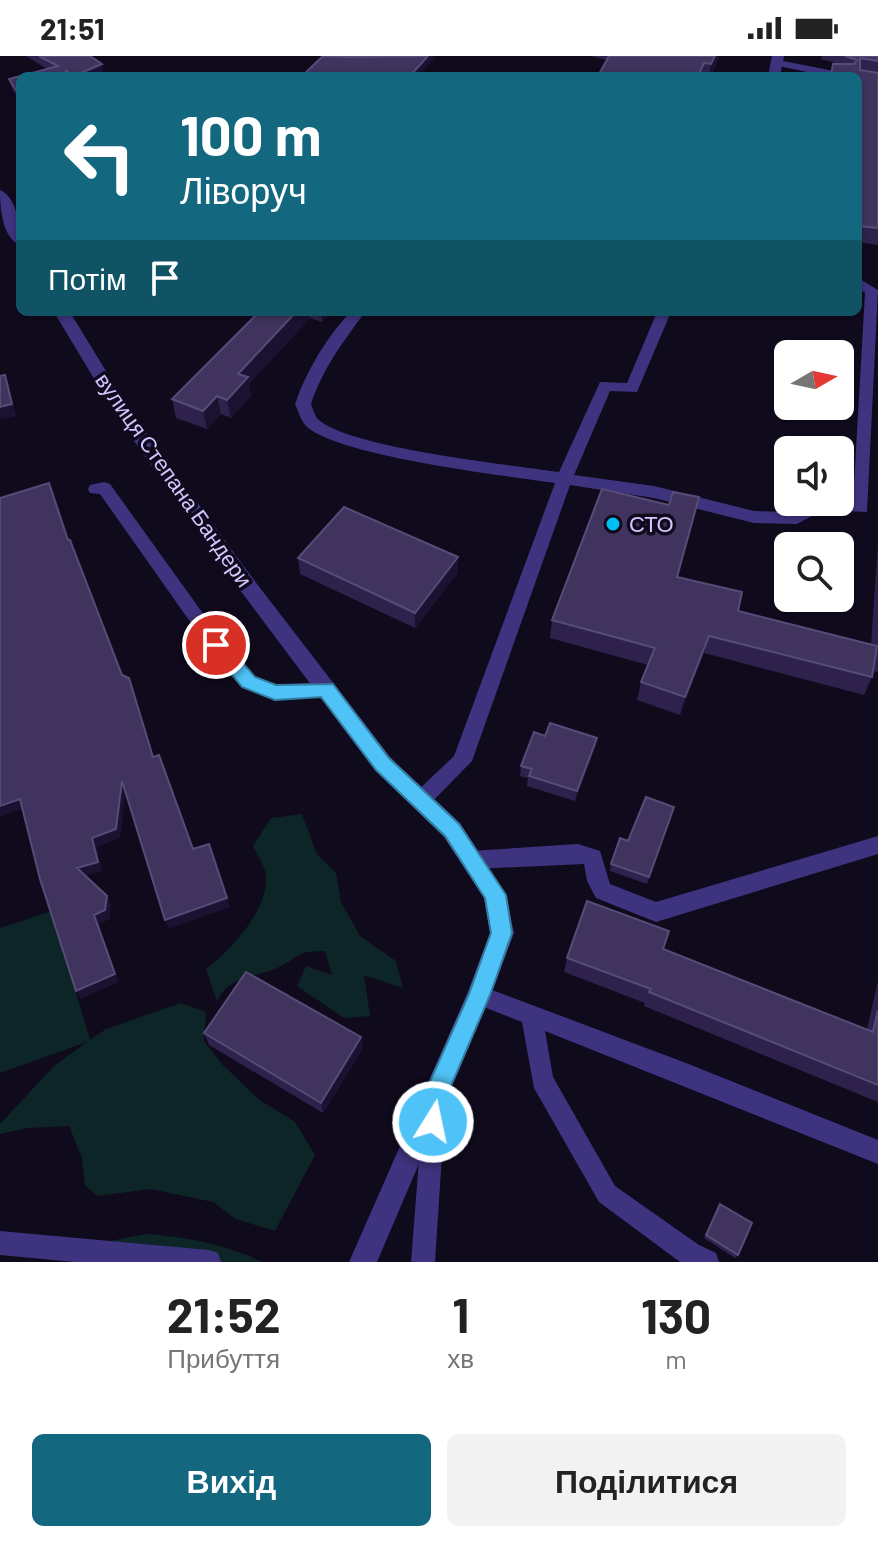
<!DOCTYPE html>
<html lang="uk">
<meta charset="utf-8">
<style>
body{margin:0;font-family:Barlow,sans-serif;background:#f2f2f2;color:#222;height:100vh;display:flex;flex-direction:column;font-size:30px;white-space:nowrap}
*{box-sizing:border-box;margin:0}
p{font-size:26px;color:#767676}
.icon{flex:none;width:44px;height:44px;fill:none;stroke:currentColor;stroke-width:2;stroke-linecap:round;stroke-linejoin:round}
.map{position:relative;height:1206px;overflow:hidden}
.side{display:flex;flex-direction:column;background:#fff;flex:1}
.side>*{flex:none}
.guide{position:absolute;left:16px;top:16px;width:846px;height:244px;border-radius:12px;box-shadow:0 2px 6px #0004;background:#13687f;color:#fff;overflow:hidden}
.needle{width:52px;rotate:81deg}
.fabs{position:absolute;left:774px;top:284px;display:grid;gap:16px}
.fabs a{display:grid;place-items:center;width:80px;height:80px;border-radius:12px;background:#fff;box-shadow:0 2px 6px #0004;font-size:40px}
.pin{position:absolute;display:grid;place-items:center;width:68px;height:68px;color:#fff;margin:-34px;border:4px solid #fff;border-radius:50%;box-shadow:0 2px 8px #0007}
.me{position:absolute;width:88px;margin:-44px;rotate:10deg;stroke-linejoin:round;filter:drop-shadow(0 0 6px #0008)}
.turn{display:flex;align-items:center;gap:28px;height:168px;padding:0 32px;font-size:36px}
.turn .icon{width:104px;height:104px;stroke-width:2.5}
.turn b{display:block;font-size:56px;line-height:68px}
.then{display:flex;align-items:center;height:76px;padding:0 32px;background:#0003;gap:16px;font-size:30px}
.eta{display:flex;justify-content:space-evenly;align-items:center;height:136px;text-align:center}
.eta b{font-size:48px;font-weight:700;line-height:56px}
.cta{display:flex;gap:16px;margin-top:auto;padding:16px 32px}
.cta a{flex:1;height:92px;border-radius:12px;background:#13687f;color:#fff;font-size:32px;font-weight:700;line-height:92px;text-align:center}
.cta a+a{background:#f2f2f2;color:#222}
.status{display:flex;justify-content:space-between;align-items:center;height:56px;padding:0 40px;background:#fff;direction:ltr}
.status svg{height:22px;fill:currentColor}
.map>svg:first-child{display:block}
</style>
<div class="status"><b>21:51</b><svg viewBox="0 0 49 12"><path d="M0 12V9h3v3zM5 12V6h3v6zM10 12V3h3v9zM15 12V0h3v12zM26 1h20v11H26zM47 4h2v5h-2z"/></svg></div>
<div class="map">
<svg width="878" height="1206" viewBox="0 0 878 1206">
<rect width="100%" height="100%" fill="#100a1d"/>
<path fill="#0d2527" d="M302,758L317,798L336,817L341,846L360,880L396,905L403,932L364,919L370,960L344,962L297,930L306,910L332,919L325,895C294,895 301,901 277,912C254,922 229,920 217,945L206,913C230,895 270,852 266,819C265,810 257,798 253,790L271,762Z
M52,855L90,984L106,973L181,947L206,956L204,985L223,1009L258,1043L295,1066L315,1099L275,1175L236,1163L213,1146L151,1133L97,1140L85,1129L82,1102L69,1070L26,1072L0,1078V1068L54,1010L87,986L0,1017V872Z
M147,1178C186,1181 226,1188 262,1206H72L89,1189Z"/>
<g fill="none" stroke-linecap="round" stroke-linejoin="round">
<path fill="#3e337e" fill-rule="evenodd" d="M778,4L844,17L850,20H826L774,9V5Z
M858,222L878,234L867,456L823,454L797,468L754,467L654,442L570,429L472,705L428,750L421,752L414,750L411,744L414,738L454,700L555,427C506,420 337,400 306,370C301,365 298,354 295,348C307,313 326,283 350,256H365C343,286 323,312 311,348C313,353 315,361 319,364C351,392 511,409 559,416L600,326L627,327L657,256H671L637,336L610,335L574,419L654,430L754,455L794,456L811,446L853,445L865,237L858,232Z
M104,426L110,428L222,584L254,621L276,629L326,626L332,628L335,633L332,638L275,644L242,631L210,594L100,438L90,437L88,433L90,429Z
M878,780V798L656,866L596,842L587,825L584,808L472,813L465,810L462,804L465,798L472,795L578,788L600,795L610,828L656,846Z
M479,929L686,1007L878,1084V1108L545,975L553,1021L615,1130L699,1189L716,1197L719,1206H680L599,1146L534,1032L522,966L471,946L468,939L471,932Z
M434,1042L442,1045L445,1053L435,1206H411L423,1053L426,1045Z
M0,1175L209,1194L218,1197L221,1206H75L0,1199Z"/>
<path fill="#3e337e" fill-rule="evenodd" d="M772,0H784L780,20H768Z
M0,134C18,142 20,172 20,189C2,182 0,151 0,134Z
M54,256H70L129,353L251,520L391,702L460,767L506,839L514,877L491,939L377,1206H349L467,938L490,877L484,842L444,781L375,714L237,530L117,361Z"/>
</g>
<path fill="#2e224c" d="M26,0H90L104,18L100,20H21L47,13Z
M590,0H720L710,20H598L607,4Z
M822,0H878V189L858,186V20H830L833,6L821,3Z
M20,20V45L12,33L9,23Z
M259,256H331L322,266L310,262L249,328L251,340L231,362L221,358L207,373L176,362L172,343Z
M699,441L678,521L738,555L871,589L878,486V616L873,615L872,621L864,639L704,597L680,659L637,644L641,626L648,609L550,582L552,564L669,449Z
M298,502L458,517L415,572L300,518Z
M545,680L597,682L595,692L575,745L527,730L528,722L520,720L521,710Z
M674,751L647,828L610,815L611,808L628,785Z
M663,893L867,973L878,925V1046L644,950L645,947L564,916L567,902Z
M204,977L363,992L323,1057L209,989Z
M720,1148L738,1199L735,1202L704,1182Z"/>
<path fill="#1b1131" d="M428,0H437L418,20H410Z
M715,0H720L709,20L711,8Z
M102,8L104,18L100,20H74Z
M296,256H310V262L249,328L251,340L231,362L227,344L238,318Z
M321,256H331L322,266Z
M5,319L9,331L16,360L0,363V351Z
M217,340L221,358L207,373L203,355Z
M458,501V517L415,572V557Z
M709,580L704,597L680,659L685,641Z
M597,682L595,692L575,745L577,735Z
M122,725L126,735L120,782L97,791L102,815L81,821L77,812Z
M20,743L25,752L0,761V750Z
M107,840L111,849L110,863L99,868L119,926L81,943L76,935L94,859Z
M227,842L230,851L169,873L165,864Z
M361,981L363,992L323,1057L321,1047Z"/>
<path fill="#40345f" stroke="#574b78" stroke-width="2" d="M39,0H90L102,8L74,20L65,14L69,20H21L58,10Z
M323,0L349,1L428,0L410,20H314L305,17Z
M609,0H715L711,8L704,7L698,20H598Z
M845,0H878V5L860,2V14L878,17V172L858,170V20H831L833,8H854L857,4Z
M20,20V40L9,23Z
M259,256H296L238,318L248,321L227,344L217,340L203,355L172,343Z
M5,319L12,348L0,351V320Z
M49,427L68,484H70L122,619L129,622L153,701L159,699L193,793L209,788L227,842L165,864L122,725L116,773L92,782L98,806L77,812L107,840L105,854L94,859L115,918L76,935L40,823L20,743L0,750V442Z
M602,433L669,449L673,436L699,441L677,521L742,536L738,555L877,590L872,621L709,580L685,641L641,626L655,592L552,564Z
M344,451L458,501L415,557L298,502Z
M550,667L597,682L577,735L529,720L532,713L521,710L534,676L545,680Z
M646,741L674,751L649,821L611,808L620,782L628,785Z
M587,845L669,875L663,893L873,976L878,954V1029L649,936L651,933L567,902Z
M246,916L361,981L321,1047L204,977Z
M720,1148L752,1167L738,1199L706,1179Z"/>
<path fill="#4fc3f7" stroke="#337fa1" stroke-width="2" d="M216,581L223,584L255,621L276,629L333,628L389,702L459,768L506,839L512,877L490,939L447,1039L442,1075L433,1078L425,1075L422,1066L424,1039L469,938L491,877L485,842L445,780L376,714L321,641L275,644L242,631L207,589Z"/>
<circle fill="#00bef1" stroke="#100a1d" stroke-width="3" cx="613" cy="468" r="8"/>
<g text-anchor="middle" stroke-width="7" stroke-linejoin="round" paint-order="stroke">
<g font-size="22" fill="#d3c6ff" stroke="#100a1d">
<text transform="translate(174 424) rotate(55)" y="8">вулиця Степана Бандери</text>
</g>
<g font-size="22" fill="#d3c6ff" stroke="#100a1d" text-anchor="start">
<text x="629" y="476">СТО</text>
</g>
</g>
</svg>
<div class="fabs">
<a><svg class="needle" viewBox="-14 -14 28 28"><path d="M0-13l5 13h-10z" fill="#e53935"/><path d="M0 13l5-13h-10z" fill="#767676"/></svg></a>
<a><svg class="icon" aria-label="sound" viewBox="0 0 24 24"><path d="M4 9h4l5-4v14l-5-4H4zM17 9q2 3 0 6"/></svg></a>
<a><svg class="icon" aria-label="search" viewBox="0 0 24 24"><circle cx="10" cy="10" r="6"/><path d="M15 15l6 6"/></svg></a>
</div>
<div class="pin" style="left:216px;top:589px;background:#d93025"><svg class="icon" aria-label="arrive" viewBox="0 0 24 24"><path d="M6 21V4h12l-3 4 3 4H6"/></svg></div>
<svg class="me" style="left:433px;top:1066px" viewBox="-20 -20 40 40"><circle r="17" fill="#4fc3f7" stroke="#fff" stroke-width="3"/><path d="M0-11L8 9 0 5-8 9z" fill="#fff"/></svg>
<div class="guide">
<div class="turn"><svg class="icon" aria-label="left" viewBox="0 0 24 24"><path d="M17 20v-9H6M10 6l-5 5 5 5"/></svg><div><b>100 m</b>Ліворуч</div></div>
<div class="then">Потім<svg class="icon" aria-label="arrive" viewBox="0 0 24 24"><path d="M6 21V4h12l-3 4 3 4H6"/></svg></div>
</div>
</div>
<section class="side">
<div class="eta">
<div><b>21:52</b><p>Прибуття</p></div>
<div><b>1</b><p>хв</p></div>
<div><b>130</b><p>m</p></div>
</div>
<div class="cta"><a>Вихід</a><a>Поділитися</a></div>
</section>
